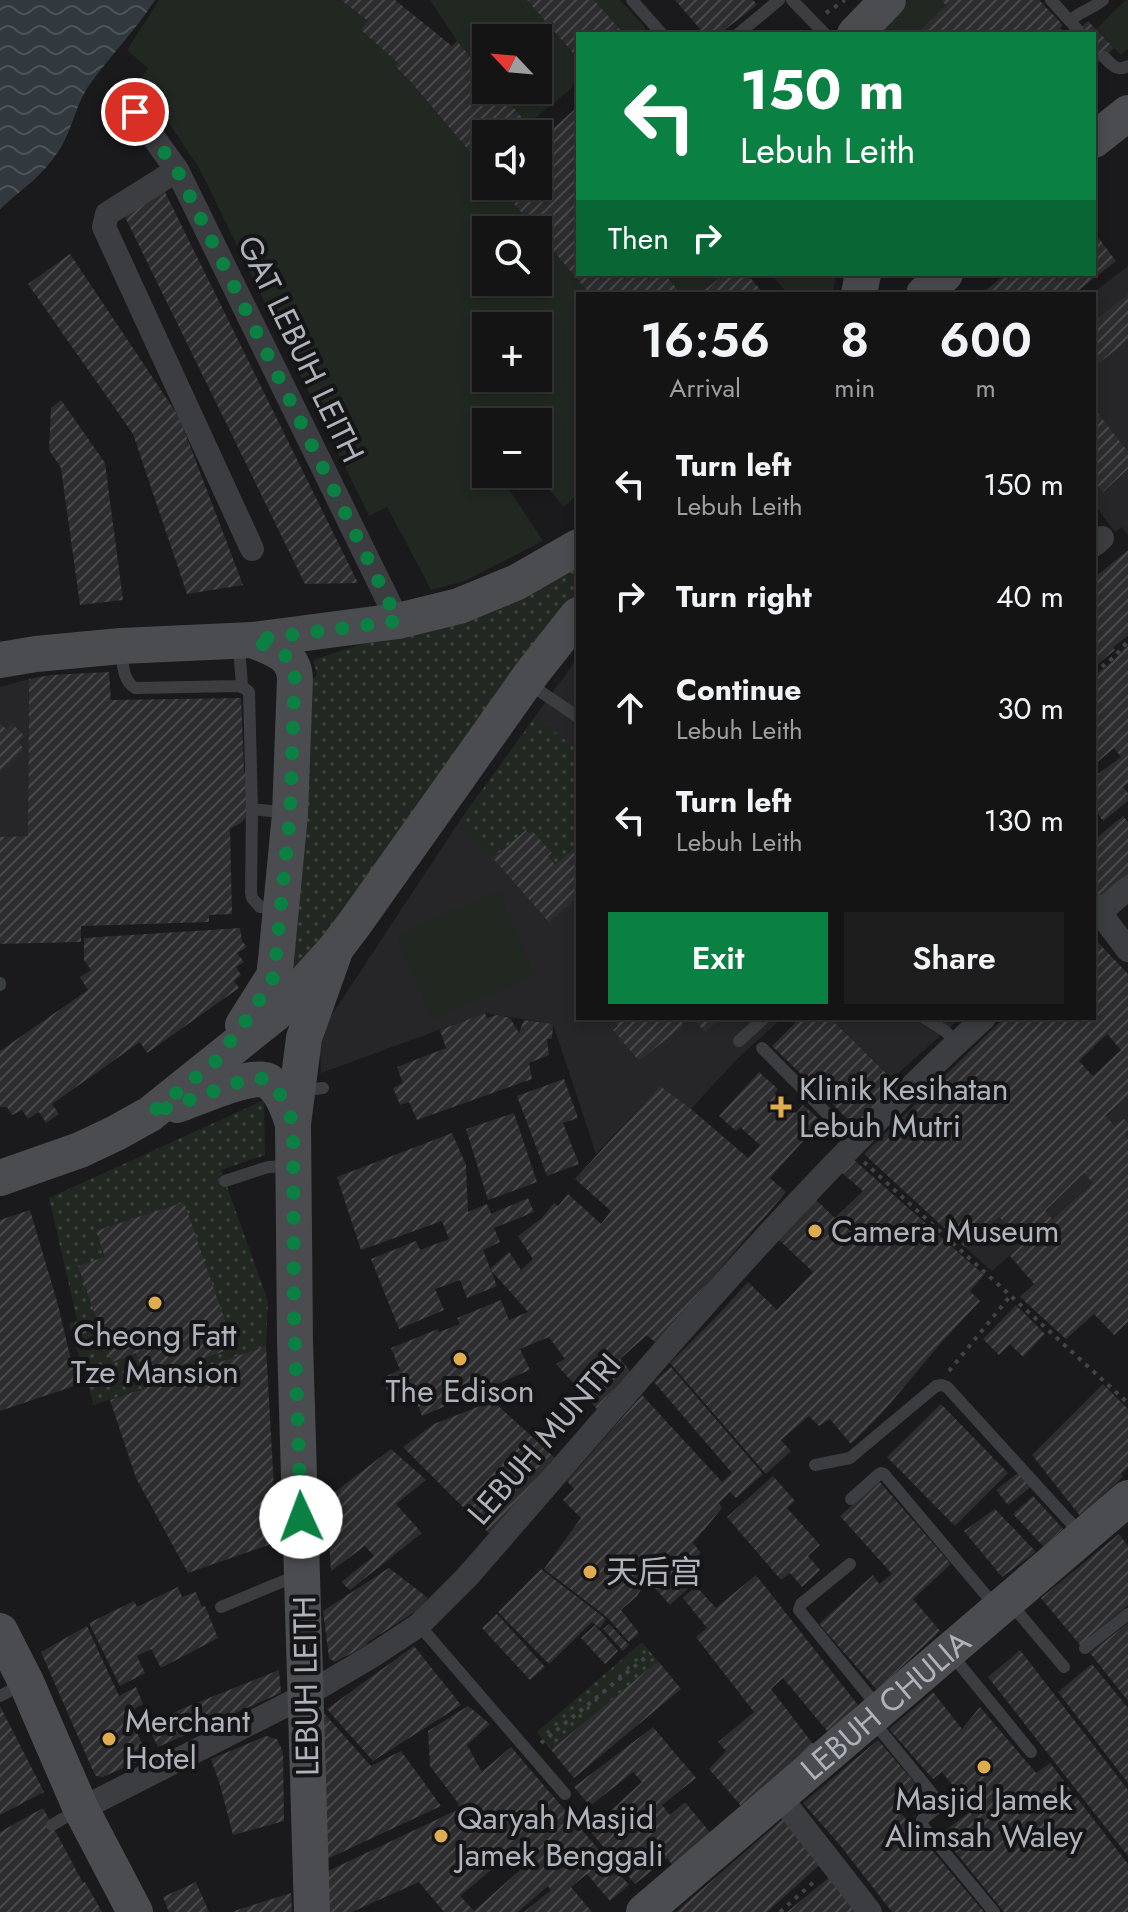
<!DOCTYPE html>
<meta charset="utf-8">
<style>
body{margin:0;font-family:Jost,"Noto Sans SC",sans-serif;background:#1d1d1e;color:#f1f3f6;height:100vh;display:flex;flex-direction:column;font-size:30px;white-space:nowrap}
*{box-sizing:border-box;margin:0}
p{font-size:26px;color:#9d9ea0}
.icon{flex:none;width:44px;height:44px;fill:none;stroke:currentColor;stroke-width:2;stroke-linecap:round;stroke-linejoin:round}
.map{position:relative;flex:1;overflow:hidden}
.details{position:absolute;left:576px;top:292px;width:520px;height:728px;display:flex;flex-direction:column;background:#141415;border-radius:0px;box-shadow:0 4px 12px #0003,0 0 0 2px #333334}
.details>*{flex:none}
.banner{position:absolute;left:576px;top:32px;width:520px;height:244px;border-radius:0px;box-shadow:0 4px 12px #0003,0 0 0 2px #333334;background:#0b8043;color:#fff;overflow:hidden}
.needle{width:52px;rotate:296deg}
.buttons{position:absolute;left:472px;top:24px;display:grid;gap:16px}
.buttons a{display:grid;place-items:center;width:80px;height:80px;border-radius:0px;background:#141415;box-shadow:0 4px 12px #0003,0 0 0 2px #333334;font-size:40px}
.pin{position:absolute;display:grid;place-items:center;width:68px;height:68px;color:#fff;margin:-34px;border:4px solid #fff;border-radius:50%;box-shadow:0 2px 8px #0007}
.me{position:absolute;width:88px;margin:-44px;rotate:358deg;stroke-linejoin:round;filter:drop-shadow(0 0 6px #0008)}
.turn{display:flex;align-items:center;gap:28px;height:168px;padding:0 32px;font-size:36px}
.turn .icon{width:104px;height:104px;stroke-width:2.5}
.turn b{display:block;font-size:56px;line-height:68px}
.then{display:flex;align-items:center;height:76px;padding:0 32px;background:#0003;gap:16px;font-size:30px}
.eta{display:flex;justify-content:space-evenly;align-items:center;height:136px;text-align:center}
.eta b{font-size:48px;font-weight:600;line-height:56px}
.action{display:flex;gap:16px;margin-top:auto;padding:16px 32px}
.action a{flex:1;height:92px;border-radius:0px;background:#0b8043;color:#fff;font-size:32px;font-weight:600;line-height:92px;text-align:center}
.action a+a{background:#1d1d1e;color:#f1f3f6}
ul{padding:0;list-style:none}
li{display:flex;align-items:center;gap:24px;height:112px;padding:0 32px}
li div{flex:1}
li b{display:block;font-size:30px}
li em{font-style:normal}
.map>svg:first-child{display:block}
</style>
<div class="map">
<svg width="1128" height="1912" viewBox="0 0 1128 1912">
<defs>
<pattern id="park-dots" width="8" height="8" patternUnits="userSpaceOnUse" patternTransform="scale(2)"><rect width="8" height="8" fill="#212721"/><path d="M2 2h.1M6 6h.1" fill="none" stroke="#3f443f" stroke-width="1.8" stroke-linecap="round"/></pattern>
<pattern id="water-waves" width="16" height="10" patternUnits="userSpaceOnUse" patternTransform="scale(2)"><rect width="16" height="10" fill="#31393f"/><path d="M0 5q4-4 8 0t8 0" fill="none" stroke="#4c5359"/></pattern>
<pattern id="building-hatch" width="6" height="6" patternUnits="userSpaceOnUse" patternTransform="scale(2)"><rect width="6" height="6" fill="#2d2d30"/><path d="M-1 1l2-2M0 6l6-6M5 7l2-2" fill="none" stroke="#49494c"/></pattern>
</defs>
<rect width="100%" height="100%" fill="#1a1a1c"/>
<path fill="#262629" d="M1128,266V535L1122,527L1115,532L1094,504V294H1092Z
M578,657V1018H782L737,1059L691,1109L659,1087L596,1154L553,1024L485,1013L321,1073L320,1050L329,1019L459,822Z
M29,679L28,836L0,837V687Z
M830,1018H960L892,1079Z
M1128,1096V1152L992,1271L966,1248Z"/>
<path fill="#212721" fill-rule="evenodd" d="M159,0H341L368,21L360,29L398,63L394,67L411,82L486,171V186H499L536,230H486V282H538V233L590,294H578V494L564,507L536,474H538V422H486V474H499L543,541L465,581L431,590L387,507L369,516L199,168L140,80L148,68L127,50ZM486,326H538V378H486Z
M430,0H527L578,59V83L528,124L499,90H538V38H486V75L457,41Z
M594,0H620L645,27L646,34H624Z
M908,0H941L946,5L916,34H876Z
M1126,0H1128V49L1121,55L1096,29Z
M665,274H724L700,294H681Z
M771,274H836L833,294H788Z
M498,891L534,975L433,1019L397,935Z"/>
<path fill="url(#park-dots)" d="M578,560V597L270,1010L295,702L317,674L313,660L401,631Z
M536,716L578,751V845L555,865L548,856L551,853L532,831L529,834L525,830L493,858L459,822Z
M264,1100L265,1155L221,1170L268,1301L266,1346L94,1405L69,1324L77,1320L49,1198Z
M642,1642L658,1661L551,1750L537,1732Z"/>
<path fill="url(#water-waves)" d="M0,0H155C135,31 111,55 90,84C75,105 72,132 58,152C43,175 20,191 0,209Z"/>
<path fill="url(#building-hatch)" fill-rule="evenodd" d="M341,0H395L452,46L457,41L486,75V90H499L536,134H486V171L411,82L394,66L398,63L360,29L368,21Z
M527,0H594L624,34H578V59Z
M675,0H753L757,5L719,34H694L700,29Z
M941,0H1039L1063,25L1060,28L1066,34H916L946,5Z
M1088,21L1114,48L1094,67V34H1074Z
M578,106V274H665L681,294H590L538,233V230H536L499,186H538V136L541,140Z
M164,190L358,583L305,584L124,215Z
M1094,232L1116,261L1074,294H981L1006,274H1094Z
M70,254L179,417L243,585L187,594L133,434L28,284Z
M724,274H747L764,294H700Z
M1128,294V340L1094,367V322Z
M61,400L105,463L123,600L80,605L61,468L49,450L51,408Z
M1094,408L1128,452V469L1103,492L1094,481Z
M1128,550V635L1113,648L1115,650L1094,667V578Z
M1128,644V783L1123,787L1128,793V801L1103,821L1097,812L1094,814V777L1121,757L1114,748L1094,765V676L1114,660Z
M109,672L111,700L241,698L244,771L251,780L249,814L241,823L230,829L232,914L209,915V922L81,926V942L0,944V837L28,836L29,679L51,675Z
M0,723L6,729L12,723L24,736L18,742L24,749L0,772Z
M1123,816L1128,822V879L1102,901L1094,892V840Z
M526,830L529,834L532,831L552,853L548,856L555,865L578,845V897L549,922L493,858Z
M240,928L242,941L247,947L237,953L244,962L236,967L241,975L234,981L239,988L147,1053L140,1042L52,1104L59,1114L46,1123L39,1112L28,1119L22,1110L12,1115L7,1107H0V1051L88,990L80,977L91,970L84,960V938Z
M1094,938L1128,974V1096L1105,1116L1115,1126L1124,1119L1128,1123V1131L1124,1135L1128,1139V1322L1114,1335L1094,1314L1066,1339L1020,1297L1034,1284L1010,1256L1025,1242L999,1217L966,1248L864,1154L1004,1018H1094ZM1107,1034L1121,1050L1093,1076L1079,1061ZM1084,1173L1093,1183L1052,1219L1045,1211Z
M485,1013L487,1018L497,1015L510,1018L519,1033L524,1020L553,1024L552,1039H547L549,1055L529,1063L532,1079L417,1120L409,1102L400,1105L393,1088L403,1083L397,1067L446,1048L440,1030Z
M612,1018H678L684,1025L639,1061L613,1030L618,1026Z
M693,1018H721L705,1032Z
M800,1018H830L901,1088L858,1129L772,1046Z
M759,1072L778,1089L775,1093L796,1113L803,1105L821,1121L770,1178L786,1192L656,1343L647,1335L620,1359L631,1372L619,1383L597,1409L556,1364L565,1359L549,1337L520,1349L530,1370L492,1386L489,1379L464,1389L467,1397L422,1416L414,1395L393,1404L382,1378L400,1370L391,1348L438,1329L439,1332L460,1324L457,1318L501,1300L509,1320L528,1312L490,1269L509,1252L521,1270L533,1259L518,1236L542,1218L554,1203L558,1206L568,1194L601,1224L611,1211L575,1179L660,1086L691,1109L748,1158L760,1145L740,1127L736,1131L719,1116Z
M564,1079L578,1118L563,1123L579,1164L547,1176L517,1096Z
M514,1113L537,1182L488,1200L466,1129Z
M452,1133L466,1165L468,1212L487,1204L491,1214L528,1198L534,1212L494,1228L500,1242L483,1250L497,1286L467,1298L460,1280L435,1289L444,1310L399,1329L371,1259L416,1241L420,1250L449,1239L442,1221L361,1250L337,1177Z
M853,1159L984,1275L970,1291L980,1301L941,1343L882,1413L851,1444L830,1419L819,1426L809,1416L781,1440L791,1451L766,1474L670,1363L718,1315L748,1282L777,1310L813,1272L779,1240L815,1199L835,1218L863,1191L841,1172Z
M184,1202L232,1341L222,1342L225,1351L144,1377L136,1353L112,1362L78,1266L105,1257L96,1231Z
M30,1210L58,1305L77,1385L0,1411V1220Z
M1016,1305L1045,1334L1023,1357L1010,1344L999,1355L983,1339Z
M266,1346L277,1542L188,1573L136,1478L110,1400Z
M671,1367L763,1474L736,1498L730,1492L719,1503L722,1508L693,1543L701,1553L682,1571L692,1585L670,1605L655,1588L664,1575L653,1564L638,1575L646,1582L637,1596L621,1610L639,1633L629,1642L608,1618L544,1569L581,1518L563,1500L574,1489L567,1481L642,1395L722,1482L732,1473L654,1382Z
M1103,1384L1128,1409V1467L1121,1474L1123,1477L1080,1516L1032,1455Z
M493,1401L556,1459L491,1535L403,1447L434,1424Z
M941,1404L1008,1473L955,1526L887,1457Z
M391,1449L426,1480L396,1504L422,1533L350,1590L341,1582L374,1556L365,1546L331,1571L326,1499Z
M1019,1472L1031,1487L1008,1505L996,1490Z
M773,1476L795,1501L787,1508L820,1545L808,1556L820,1570L802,1587L790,1573L781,1580L727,1517Z
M879,1481L951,1564L913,1599L940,1631L877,1690L819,1624L873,1575L879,1584L892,1574L840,1516Z
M1033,1496L1063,1529L1044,1547L1013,1514Z
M995,1509L1036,1552L1002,1577L964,1531Z
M1119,1534L1128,1546V1605L1080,1645L1041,1598Z
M389,1568L428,1598L416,1611L367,1643V1645L335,1662L329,1658L323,1611Z
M541,1569L606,1619L600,1628L592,1622L549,1664L498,1612Z
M756,1575L858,1705L828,1732L783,1678L771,1689L813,1744L742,1807L709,1769L726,1751L718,1742L754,1712L696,1637L707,1628L683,1598L696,1586L716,1608Z
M178,1587L182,1597L196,1592L202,1607L205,1606L218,1638L161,1668L151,1649L137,1656L145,1673L120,1686L89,1623L134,1601L137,1607Z
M497,1614L545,1667L530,1680L482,1628Z
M1128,1623V1701L1090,1653Z
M609,1624L629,1645L623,1651L603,1629Z
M595,1625L618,1651L605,1664L581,1638Z
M87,1626L119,1696L136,1687L143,1704L128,1712L148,1757L103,1777L96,1776L94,1773L41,1652Z
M414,1646L461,1705L373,1761L327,1709Z
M1020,1650L1128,1790V1856L988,1677Z
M658,1661L681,1689L574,1778L551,1750Z
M1092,1664L1128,1708V1783L1058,1692Z
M279,1670L281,1693L158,1747L148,1728L179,1710Z
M933,1692L962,1729L980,1707L1036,1773L1050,1763L1128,1864V1912H1004L941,1834L972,1810L942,1772L933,1779L889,1729Z
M0,1706L44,1792L0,1815Z
M468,1706L490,1724L467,1745L482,1772L511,1747L629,1885L610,1901L587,1874L571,1887L592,1912H524L551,1890L548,1886L518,1912H444L419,1882L352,1912H324V1873L459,1809L458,1803L430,1766L428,1731ZM517,1848L529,1862L474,1911L460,1896Z
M322,1711L371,1766L401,1751L441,1806L323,1861Z
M653,1727L696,1778L662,1805L670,1815L685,1802L712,1835L674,1867L667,1858L635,1884L589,1830L642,1782L633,1772L590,1806L574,1787Z
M266,1736L277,1739L283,1752L284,1821L233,1835L220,1785L211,1759Z
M878,1740L922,1791L899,1811L984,1912H892L840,1845L803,1803Z
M43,1808L83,1883L85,1882L102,1912H0V1832Z
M786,1816L823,1862L767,1912H676Z
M832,1875L860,1912H787Z
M196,1882L209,1912H169L163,1897Z
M291,1893L292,1912H234V1911Z"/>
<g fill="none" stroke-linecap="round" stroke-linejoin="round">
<path stroke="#424348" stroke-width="4" stroke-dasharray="4 6" stroke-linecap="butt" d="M826,13L845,0
M1094,673L1114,657L1128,641
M864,1162L1128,1403
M949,1371L1011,1295
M541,1743L651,1653
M780,1912L817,1879"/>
<path stroke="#3c3d41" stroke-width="12" d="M632,0L662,34
M792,0L825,34
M1051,0L1078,30
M1070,21C1081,10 1091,10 1103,0
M738,34L779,0
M1104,57C1112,65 1117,72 1128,66
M239,646L242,686
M121,649C123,663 122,680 135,688L238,686L244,688L249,692L252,809L251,893L252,898L260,907L276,908
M528,683L578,717
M252,809L288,813
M0,985V983
M925,1018L945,1031L957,1043
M739,1041L764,1018
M762,1048L855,1142
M301,1091L323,1088
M225,1181L268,1167L290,1166
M815,1465L850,1458L936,1386L942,1385L947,1387L1080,1533
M851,1499L878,1475L881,1473L884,1474L996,1607
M850,1564L801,1604L799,1610L878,1707
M1011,1604L1064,1667
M221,1607L296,1576
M419,1625L565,1794
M1085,1648L1128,1614
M951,1654L1031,1752
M0,1696L23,1684
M873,1721L938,1801L939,1806L922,1820V1825L994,1912
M52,1825L78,1810"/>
<path stroke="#3c3d41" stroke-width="24" d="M135,112L177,170L398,621
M177,170L107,214L104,227L252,549
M1094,545L1102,538
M1094,905L1128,950
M1094,918L1128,888
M780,1797L870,1912
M81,1809L306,1695L372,1656L419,1625L467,1577C634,1386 796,1189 984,1018"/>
<g stroke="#4a4c50" stroke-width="36">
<path d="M855,34L888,0"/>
<path d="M1094,140L1128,113"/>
<path d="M859,294L863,274"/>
<path d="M924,294L945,274"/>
<path d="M0,660L36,654L121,646L253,640L398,621L459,606L517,582L578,547"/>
<path d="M243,1025L274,976L276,960L290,814L295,679C294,653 274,650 253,640"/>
<path d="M177,1105C195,1099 253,1072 268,1081C282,1090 288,1109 293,1124"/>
<path d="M0,1178L80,1150L116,1133L150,1114L280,1010L336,948L355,923L532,673L578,615"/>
<path d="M0,1631L26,1682L81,1809L135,1912"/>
<path d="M312,1912L295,1342L293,1124L304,1038L336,948"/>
<path id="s1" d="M644,1912L1128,1498"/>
</g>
</g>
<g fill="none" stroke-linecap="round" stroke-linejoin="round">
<path stroke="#0b8043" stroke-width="14" stroke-dasharray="0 25.2" d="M135,112L177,170L398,621L253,640C268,647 288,652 295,668L290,814L274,976L252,1012L215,1062L150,1114L236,1083L260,1078L268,1081L277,1089L287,1107L293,1124L294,1316L301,1517"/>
</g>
<g fill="#dfad50" stroke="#151517" stroke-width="3">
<path d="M777 1095h8v8h8v8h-8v8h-8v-8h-8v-8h8z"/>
<circle cx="815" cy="1231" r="8"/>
<circle cx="155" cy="1303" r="8"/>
<circle cx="460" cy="1359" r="8"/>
<circle cx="590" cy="1572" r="8"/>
<circle cx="109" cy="1739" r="8"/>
<circle cx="984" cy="1767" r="8"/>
<circle cx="441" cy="1836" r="8"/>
</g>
<g text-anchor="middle" stroke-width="8" stroke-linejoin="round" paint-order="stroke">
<g font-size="32" fill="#aeb2ba" stroke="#151517">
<text transform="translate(301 349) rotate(64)" y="11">GAT LEBUH LEITH</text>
<text transform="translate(544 1439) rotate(-49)" y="11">LEBUH MUNTRI</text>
<text transform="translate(306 1686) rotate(-91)" y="11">LEBUH LEITH</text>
<text dy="11" stroke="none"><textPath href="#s1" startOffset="318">LEBUH CHULIA</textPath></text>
</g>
<g font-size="32" fill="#aeb2ba" stroke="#151517" text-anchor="start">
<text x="799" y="1100">Klinik Kesihatan<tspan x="799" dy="37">Lebuh Mutri</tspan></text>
<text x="831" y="1242">Camera Museum</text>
<text x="155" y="1346" text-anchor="middle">Cheong Fatt<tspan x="155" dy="37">Tze Mansion</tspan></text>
<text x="460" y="1402" text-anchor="middle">The Edison</text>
<text x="606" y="1583">天后宫</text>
<text x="125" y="1732">Merchant<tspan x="125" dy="37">Hotel</tspan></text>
<text x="984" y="1810" text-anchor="middle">Masjid Jamek<tspan x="984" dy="37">Alimsah Waley</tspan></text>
<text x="457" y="1829">Qaryah Masjid<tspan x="457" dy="37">Jamek Benggali</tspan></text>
</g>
</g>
</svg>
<div class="buttons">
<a><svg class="needle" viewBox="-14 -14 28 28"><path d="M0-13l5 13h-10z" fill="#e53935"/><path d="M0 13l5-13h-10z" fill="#9d9ea0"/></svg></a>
<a><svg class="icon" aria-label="sound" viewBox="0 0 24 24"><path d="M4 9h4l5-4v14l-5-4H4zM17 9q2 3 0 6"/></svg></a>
<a><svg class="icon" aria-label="search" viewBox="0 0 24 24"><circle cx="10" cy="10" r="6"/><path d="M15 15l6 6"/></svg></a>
<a>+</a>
<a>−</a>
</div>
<div class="pin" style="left:135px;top:112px;background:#d93025"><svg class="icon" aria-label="arrive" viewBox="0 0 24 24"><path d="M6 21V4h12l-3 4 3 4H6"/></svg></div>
<svg class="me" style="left:301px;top:1517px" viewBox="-20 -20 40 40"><circle r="19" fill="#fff"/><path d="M0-13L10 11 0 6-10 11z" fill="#0b8043"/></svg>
<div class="banner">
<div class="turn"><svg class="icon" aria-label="left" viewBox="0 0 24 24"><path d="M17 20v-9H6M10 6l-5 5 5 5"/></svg><div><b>150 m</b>Lebuh Leith</div></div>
<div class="then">Then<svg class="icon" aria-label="right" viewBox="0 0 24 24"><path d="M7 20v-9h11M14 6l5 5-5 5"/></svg></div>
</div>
<section class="details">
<div class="eta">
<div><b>16:56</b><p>Arrival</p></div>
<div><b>8</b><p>min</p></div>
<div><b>600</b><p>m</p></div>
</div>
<ul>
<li><svg class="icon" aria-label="left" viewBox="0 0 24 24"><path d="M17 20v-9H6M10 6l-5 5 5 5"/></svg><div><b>Turn left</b><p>Lebuh Leith</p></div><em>150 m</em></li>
<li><svg class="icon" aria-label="right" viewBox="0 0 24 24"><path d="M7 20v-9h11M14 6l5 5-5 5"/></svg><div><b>Turn right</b></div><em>40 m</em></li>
<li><svg class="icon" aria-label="ahead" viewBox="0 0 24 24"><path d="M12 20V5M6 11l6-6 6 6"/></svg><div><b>Continue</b><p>Lebuh Leith</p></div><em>30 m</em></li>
<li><svg class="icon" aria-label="left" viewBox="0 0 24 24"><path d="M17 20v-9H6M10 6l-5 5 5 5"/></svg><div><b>Turn left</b><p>Lebuh Leith</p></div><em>130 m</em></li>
</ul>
<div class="action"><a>Exit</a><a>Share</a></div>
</section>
</div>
